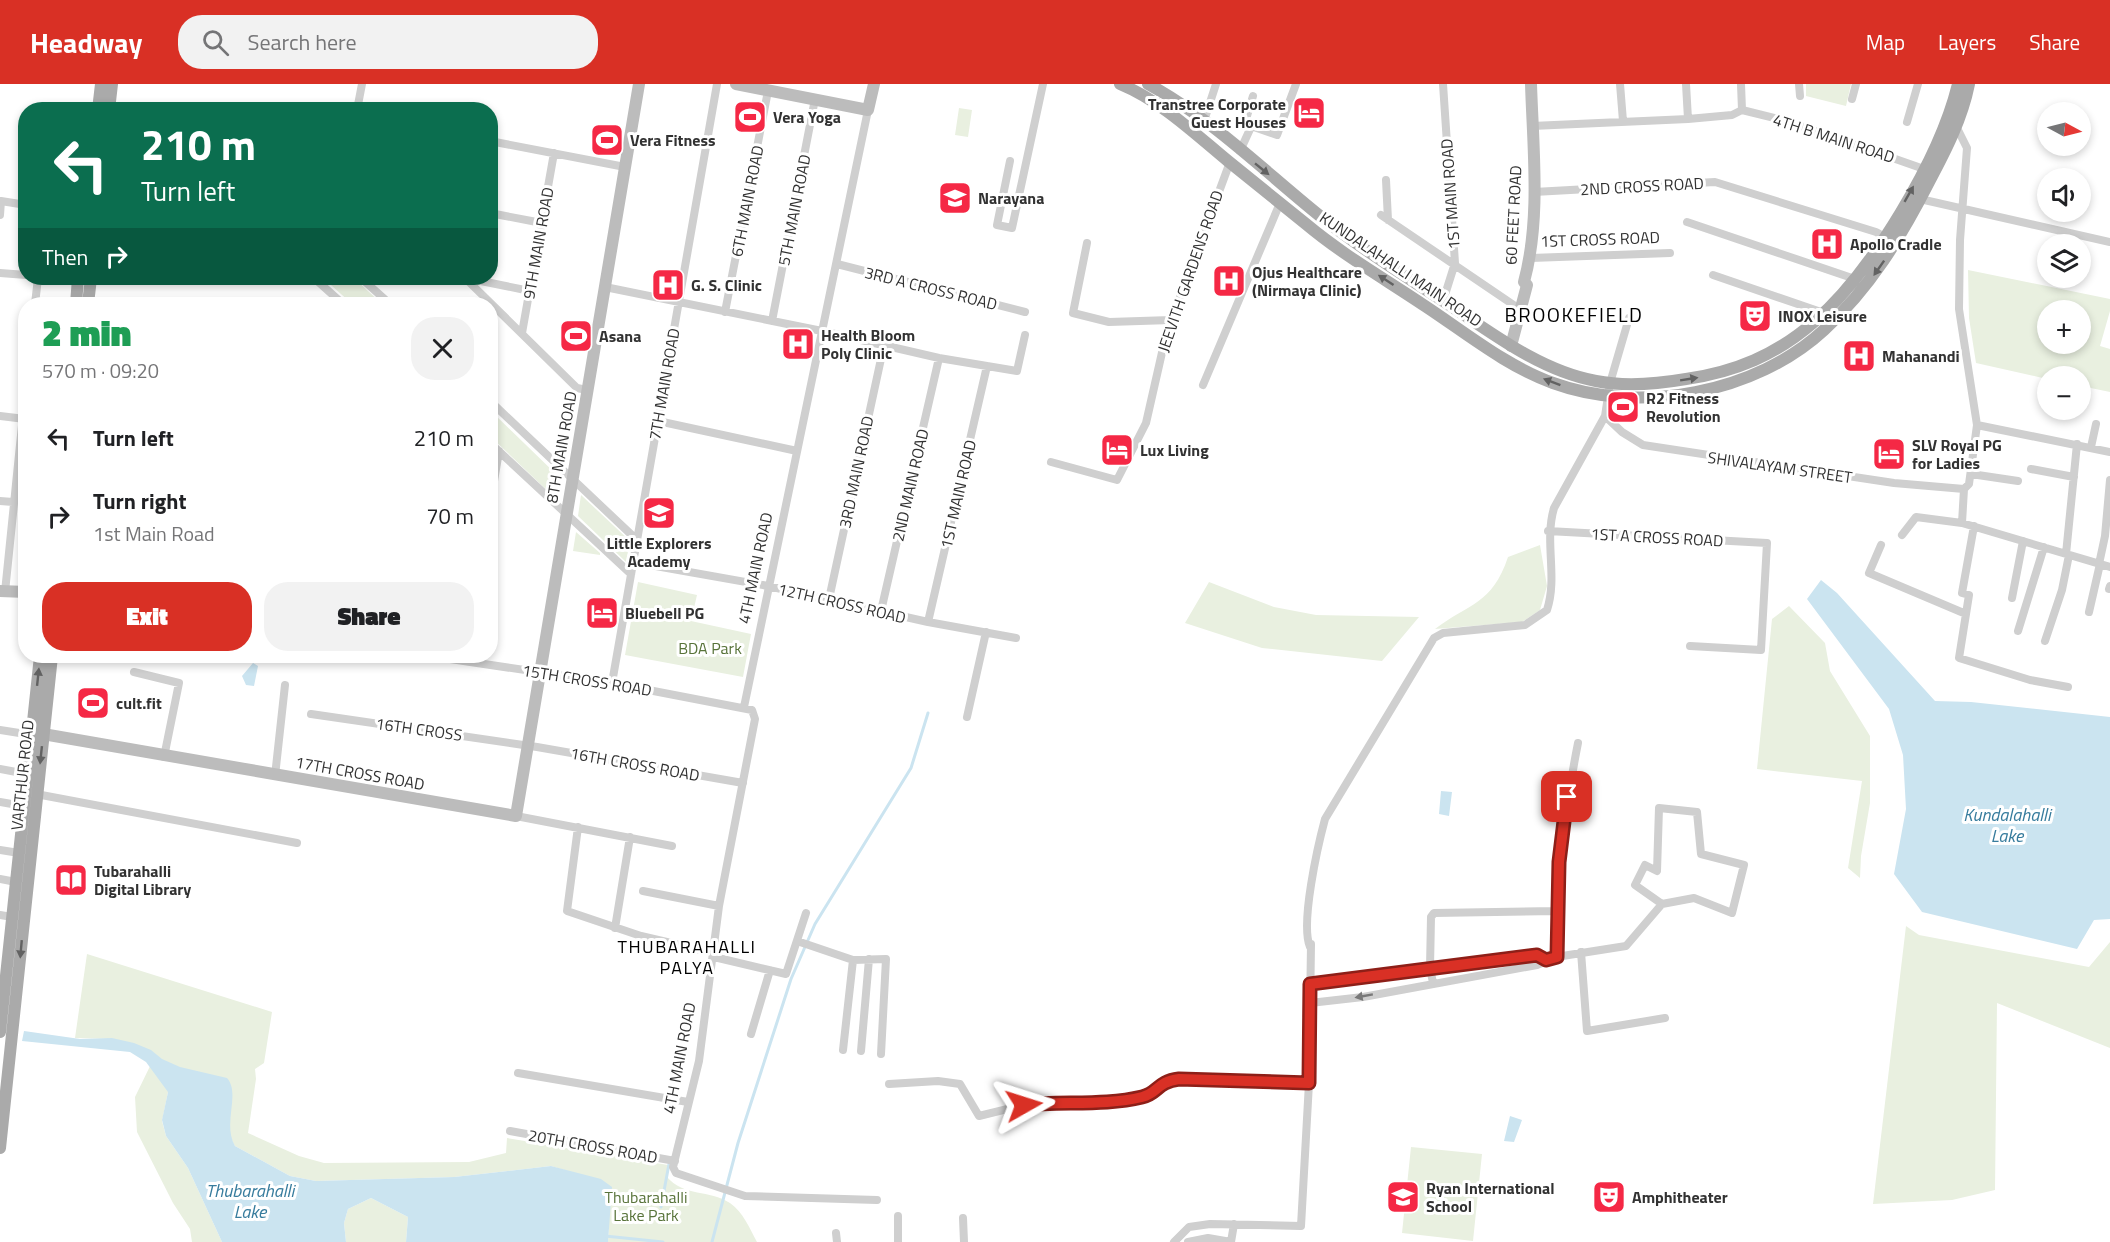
<!DOCTYPE html>
<meta charset="utf-8">
<style>
body{margin:0;font-family:"Titillium Web",sans-serif;background:#f2f2f2;color:#202124;height:100vh;display:flex;flex-direction:column;font-size:22px;white-space:nowrap}
*{box-sizing:border-box;margin:0}
p{font-size:20px;color:#757577}
.icon{flex:none;width:33px;height:33px;fill:none;stroke:currentColor;stroke-width:2;stroke-linecap:round;stroke-linejoin:round}
.map{position:relative;flex:1;overflow:hidden}
.drawer{position:absolute;left:18px;top:213px;width:480px;height:366px;display:flex;flex-direction:column;background:#fff;border-radius:24px;box-shadow:0 3px 9px #0003}
.drawer>*{flex:none}
.banner{position:absolute;left:18px;top:18px;width:480px;height:183px;border-radius:24px;box-shadow:0 3px 9px #0003;background:#0b6e4f;color:#fff;overflow:hidden}
.needle{width:39px;rotate:97deg}
.tools{position:absolute;left:2037px;top:18px;display:grid;gap:12px}
.tools a{display:grid;place-items:center;width:54px;height:54px;border-radius:50%;background:#fff;box-shadow:0 3px 9px #0003;font-size:30px}
.pin{position:absolute;display:grid;place-items:center;width:51px;height:51px;color:#fff;margin:-26px;border-radius:12px;box-shadow:0 3px 9px #0006}
.me{position:absolute;width:66px;margin:-33px;rotate:84deg;stroke-linejoin:round;filter:drop-shadow(0 0 4px #0008)}
.turn{display:flex;align-items:center;gap:21px;height:126px;padding:0 24px;font-size:27px}
.turn .icon{width:78px;height:78px;stroke-width:2.5}
.turn b{display:block;font-size:42px;line-height:51px}
.then{display:flex;align-items:center;height:57px;padding:0 24px;background:#0003;gap:12px;font-size:22px}
.round{display:grid;place-items:center;flex:none;width:63px;height:63px;border-radius:24px;background:#f2f2f2}
.summary{display:flex;align-items:center;justify-content:space-between;height:102px;padding:0 24px}
h1{font-size:36px;font-weight:800;line-height:45px;color:#1e9e55}
.primary-button{display:flex;gap:12px;margin-top:auto;padding:12px 24px}
.primary-button a{flex:1;height:69px;border-radius:24px;background:#d93025;color:#fff;font-size:24px;font-weight:800;line-height:69px;text-align:center}
.primary-button a+a{background:#f2f2f2;color:#202124}
ul{padding:0;list-style:none}
li{display:flex;align-items:center;gap:18px;height:78px;padding:0 24px}
li div{flex:1}
li b{display:block;font-size:22px}
li em{font-style:normal}
header{display:flex;align-items:center;gap:36px;box-sizing:border-box;height:84px;padding:0 30px;background:#d93025;color:#fff}
header strong{font-size:28px}
nav{display:flex;gap:33px;margin-inline-start:auto;font-size:21px}
.search{width:420px;height:54px;background:#f2f2f2;display:flex;align-items:center;gap:15px;box-sizing:border-box;padding:0 21px;border-radius:24px;color:#757577;font-size:22px}
.map>svg:first-child{display:block}
</style>
<header>
<strong>Headway</strong>
<div class="search"><svg class="icon" aria-label="search" viewBox="0 0 24 24"><circle cx="10" cy="10" r="6"/><path d="M15 15l6 6"/></svg>Search here</div>
<nav><a>Map</a><a>Layers</a><a>Share</a></nav>
</header>
<div class="map">
<svg width="2110" height="1158" viewBox="0 0 2110 1158">
<rect width="100%" height="100%" fill="#fff"/>
<path fill="#e9f0e0" fill-rule="evenodd" d="M1806,0H1851L1846,22L1806,12Z
M959,24L972,26L968,53L955,51Z
M1968,186L2110,215V227L2100,262L2110,265V308L2081,302L2080,292H2048L2047,295L1976,279L1969,234ZM2048,226H2080V260H2048Z
M333,194H354L382,220H352L331,201Z
M490,326L558,392L554,413L491,353Z
M581,411L630,457L626,478L578,432Z
M576,448L600,469V471L573,467Z
M1540,461L1547,502L1540,526L1522,538L1435,545C1469,519 1492,521 1508,473Z
M638,498L697,511L691,537L751,550L743,593L625,571Z
M1209,498L1274,523L1316,531L1419,533L1382,577L1262,564L1185,539Z
M1789,522L1825,559L1830,587L1870,652V719L1861,772L1860,794L1848,784L1862,697L1757,685L1772,535Z
M1906,842L1919,851L2089,883L2110,858V964L1997,919L1995,1106L1952,1116L1873,1120Z
M87,870L272,928L264,979L255,985L256,995L248,1049L299,1072L324,1079L469,1078L506,1069L507,1054L668,1081L666,1092C685,1114 709,1105 730,1119C743,1128 750,1145 757,1158H608L609,1141L574,1089L551,1082L454,1093L316,1097L290,1092L235,1062C225,1045 229,1029 232,1010L168,1008L162,1037L166,1052L188,1084L222,1158H192L190,1145L173,1119L137,1048L135,1013L153,976L112,955L75,954Z
M1411,1063L1482,1070L1473,1157L1402,1149Z
M371,1114L408,1133L406,1158H346L344,1139L348,1125Z"/>
<path fill="#cbe4f0" d="M1821,496L1837,509L1935,617L1971,618L2110,633V835L2094,836L2077,865L1922,828L1894,790L1906,725L1903,671L1889,625L1807,515Z
M253,579L258,582L254,602L246,601L242,592Z
M1441,707L1452,708L1449,732L1439,730Z
M24,947L80,955L112,954L134,959L151,966L162,975L180,983L227,994C241,1010 222,1039 235,1062L290,1092L316,1097L454,1093L551,1082L601,1095L612,1103L608,1158H406L408,1133L371,1114L348,1125L344,1139L346,1158H222L188,1084L166,1052L162,1036L168,1008L146,978L130,968L22,957Z
M1510,1032L1522,1036L1514,1058L1504,1057Z"/>
<g fill="none" stroke-linecap="round" stroke-linejoin="round">
<path stroke="#cbe4f0" stroke-width="3" d="M661,1123L669,1080
M605,1152L663,1158
M712,1158L738,1059L791,895L815,840L911,684L928,629"/>
<path stroke="#cfcfcf" stroke-width="8" d="M1443,0L1455,179L1443,217
M1620,0L1623,37
M1686,0L1688,35
M1741,0L1742,26
M1799,0L1800,12
M1253,12L1246,35L1248,41L1277,51L1296,0
M1852,15L1856,0
M357,26L362,0
M1742,26L1787,37L1924,85
M1204,37L1216,0
M1907,38L1918,0
M1955,40L1967,64L1960,156L1959,225L1977,341L1969,400L1964,405L1962,439
M1532,42L1688,35L1732,31L1742,26
M490,57L625,83
M1240,67L1251,43
M1010,77L997,141L1012,144L1043,0
M1386,96L1388,136
M1534,108L1715,98L1876,148L1885,153
M1920,115L2110,158
M490,129L542,139
M0,131L1,117L26,121
M1381,131L1521,226
M1687,138L1855,195
M1087,159L1073,229L1109,238L1171,236
M1531,174L1670,169
M837,180L1025,228
M0,189L26,191
M1713,191L1824,229
M314,194L343,220
M361,194L390,220
M465,194L577,304L587,306
M466,194L530,207
M605,203L822,247L939,274L1017,287L1025,251
M35,220L38,194
M725,228L768,7
M772,237L815,15
M522,249L554,69
M1203,301L1280,119
M490,317L637,456
M0,332L25,335
M1605,332L1622,348L1643,361L1894,399L1964,405
M658,337L797,367
M1977,341L2110,368
M490,359L631,490
M2091,363L2096,340
M1051,378L1117,396L1146,339L1166,251L1230,78
M2031,385L2074,393
M1971,390L2018,397
M0,417L13,418
M490,421L499,367
M1974,442L1962,509L1969,511L1959,574L2030,596L2068,603
M1548,447L1767,459L1761,566L1690,562
M1902,451L1916,433L1962,439L2110,483
M1881,461L1869,489L1966,530
M2066,470L2077,360
M633,478L768,502L928,538L1016,554
M2099,480L2105,452L2110,396
M2109,505L2110,502
M5,508L26,302
M2012,514L2023,457
M829,515L884,261
M881,527L939,274
M2089,528L2100,480
M928,538L987,282
M2018,547L2044,463
M2045,557L2062,506L2069,471
M430,572L612,599L752,626L755,635L719,822L699,977L673,1083L676,1089L745,1112L877,1116
M134,588L179,599L164,673
M612,599L717,0
M744,623L868,26
M311,630L537,663L743,699
M967,633L986,548
M0,646L32,651
M0,685L27,690
M275,692L285,601
M36,710L297,759
M0,718L23,722
M516,732L672,762
M578,743L567,827L641,852L714,869
M0,766L19,769
M0,795L16,798
M643,807L719,822
M0,831L12,833
M615,844L630,753
M797,857L853,876L886,875L881,970
M1310,863C1300,840 1318,761 1325,735L1434,554L1443,549L1525,541L1547,526C1558,492 1544,458 1554,424L1605,332L1610,299L1629,234
M1581,868L1587,947L1665,934
M714,873L786,890L806,829
M1556,873L1626,862L1662,820L1635,801L1645,781L1657,787L1659,724L1697,728L1701,770L1744,781L1732,829L1694,814L1662,820
M1433,899L1430,884L1431,833L1434,829L1556,827
M1309,900L1537,871L1546,876
M1310,919L1363,913L1537,881L1556,873C1555,800 1564,730 1578,659
M751,950L770,886
M843,966L853,876
M861,967L869,875
M518,989L688,1018
M889,1000L938,997L960,1000L979,1032L1024,1021L1121,1016L1145,1013L1164,997L1179,995L1309,999
M510,1047L675,1077
M898,1132V1158
M963,1134L964,1158
M836,1149L837,1158
M1174,1158L1189,1143L1210,1140L1301,1142L1309,999L1311,860
M1188,1158L1208,1154L1231,1158L1234,1140"/>
<path stroke="#bcbcbc" stroke-width="12" d="M736,0L868,26L874,0
M1511,262L1527,201L1524,198C1541,135 1533,65 1531,0
M0,507L26,508
M43,650L516,732L639,0"/>
<path stroke="#aaa" stroke-width="12" d="M1120,0C1161,17 1194,49 1228,77C1254,98 1280,119 1306,140C1343,171 1385,195 1425,222C1466,249 1506,282 1553,299C1640,331 1756,309 1824,246C1870,204 1901,153 1929,98C1946,66 1962,35 1969,0
M1148,0C1211,34 1264,87 1320,132C1364,167 1413,197 1460,228C1501,256 1546,288 1596,297C1626,303 1657,300 1686,295C1735,288 1776,271 1814,238C1872,188 1940,74 1958,0
M98,26L101,0
M109,26L112,0
M76,220L78,194
M88,220L91,194
M0,948L40,572
M0,1064L52,572"/>
</g>
<defs><path id="oneway-solid" d="M-6-.8H1V-3.2L6.5 0L1 3.2V.8H-6Z" transform="scale(1.5)"/></defs>
<g fill="#626262">
<use href="#oneway-solid" transform="translate(1262 85) rotate(39)"/>
<use href="#oneway-solid" transform="translate(1909 110) rotate(-60)"/>
<use href="#oneway-solid" transform="translate(1879 184) rotate(125)"/>
<use href="#oneway-solid" transform="translate(1386 196) rotate(-147)"/>
<use href="#oneway-solid" transform="translate(1689 295) rotate(-9)"/>
<use href="#oneway-solid" transform="translate(1552 298) rotate(-159)"/>
<use href="#oneway-solid" transform="translate(38 593) rotate(-84)"/>
<use href="#oneway-solid" transform="translate(41 671) rotate(96)"/>
<use href="#oneway-solid" transform="translate(21 865) rotate(95)"/>
</g>
<use fill="#797979" href="#oneway-solid" transform="translate(1364 912) rotate(170)"/>
<g fill="none" stroke-linecap="round" stroke-linejoin="round">
<g stroke="#8d1f18" stroke-width="15">
<path id="route" d="M1024,1021C1063,1017 1105,1022 1142,1013C1159,1009 1156,998 1179,995L1309,999L1310,900L1537,871L1546,876L1557,873L1559,778L1567,713"/>
</g>
<use href="#route" stroke="#d93025" stroke-width="10"/>
</g>
<defs>
<g id="hotel-square" transform="scale(1.725)"><rect x="-9" y="-9" width="18" height="18" rx="4" fill="#f52845" stroke="#fff"/><path d="M-6-4.5h1.5V1H6V5H4.5V3h-9V5H-6ZM-4 0a1.8 1.8 0 1 1 3.6 0ZM.5 0V-2.5h3Q6-2.5 6 0Z" fill="#fff"/></g>
<g id="stadium-square" transform="scale(1.725)"><rect x="-9" y="-9" width="18" height="18" rx="4" fill="#f52845" stroke="#fff"/><path d="M0-5a6.5 5 0 1 0 0 10a6.5 5 0 1 0 0-10ZM-3.5-1.8h7v3.6h-7Z" fill="#fff"/></g>
<g id="school-square" transform="scale(1.725)"><rect x="-9" y="-9" width="18" height="18" rx="4" fill="#f52845" stroke="#fff"/><path d="M0-5L7-2L0 1L-7-2ZM-4 1L0 2.5L4 1V4Q0 6-4 4Z" fill="#fff"/></g>
<g id="hospital-square" transform="scale(1.725)"><rect x="-9" y="-9" width="18" height="18" rx="4" fill="#f52845" stroke="#fff"/><path d="M-5-5h3v3.5h4V-5h3V5h-3V1.5h-4V5h-3Z" fill="#fff"/></g>
<g id="theatre-square" transform="scale(1.725)"><rect x="-9" y="-9" width="18" height="18" rx="4" fill="#f52845" stroke="#fff"/><path d="M-5-5.5Q0-4 5-5.5V0Q5 5 0 6Q-5 5-5 0ZM-3.3-2.5H-1v1.5H-3.3ZM1-2.5H3.3v1.5H1ZM-2.8 1Q0 5.5 2.8 1Z" fill="#fff"/></g>
<g id="library-square" transform="scale(1.725)"><rect x="-9" y="-9" width="18" height="18" rx="4" fill="#f52845" stroke="#fff"/><path d="M-6-4Q-3-5.5-.7-3.5V5Q-3 3-6 4ZM6-4Q3-5.5 .7-3.5V5Q3 3 6 4Z" fill="#fff"/></g>
</defs>
<g fill-rule="evenodd">
<use href="#hotel-square" x="1309" y="29"/>
<use href="#stadium-square" x="750" y="33"/>
<use href="#stadium-square" x="607" y="56"/>
<use href="#school-square" x="955" y="114"/>
<use href="#hospital-square" x="1827" y="160"/>
<use href="#hospital-square" x="1229" y="197"/>
<use href="#hospital-square" x="668" y="201"/>
<use href="#theatre-square" x="1755" y="232"/>
<use href="#stadium-square" x="576" y="252"/>
<use href="#hospital-square" x="798" y="260"/>
<use href="#hospital-square" x="1859" y="272"/>
<use href="#stadium-square" x="1623" y="323"/>
<use href="#hotel-square" x="1117" y="366"/>
<use href="#hotel-square" x="1889" y="370"/>
<use href="#school-square" x="659" y="429"/>
<use href="#hotel-square" x="602" y="529"/>
<use href="#stadium-square" x="93" y="619"/>
<use href="#library-square" x="71" y="796"/>
<use href="#school-square" x="1403" y="1113"/>
<use href="#theatre-square" x="1609" y="1113"/>
</g>
<g text-anchor="middle" stroke-width="6" stroke-linejoin="round" paint-order="stroke">
<g font-size="16" font-weight="bold" fill="#323232" stroke="#fff" text-anchor="start">
<text x="1286" y="26" text-anchor="end">Transtree Corporate<tspan x="1286" dy="18">Guest Houses</tspan></text>
<text x="773" y="39">Vera Yoga</text>
<text x="630" y="62">Vera Fitness</text>
<text x="978" y="120">Narayana</text>
<text x="1850" y="166">Apollo Cradle</text>
<text x="1252" y="194">Ojus Healthcare<tspan x="1252" dy="18">(Nirmaya Clinic)</tspan></text>
<text x="691" y="207">G. S. Clinic</text>
<text x="1778" y="238">INOX Leisure</text>
<text x="821" y="257">Health Bloom<tspan x="821" dy="18">Poly Clinic</tspan></text>
<text x="599" y="258">Asana</text>
<text x="1882" y="278">Mahanandi</text>
<text x="1646" y="320">R2 Fitness<tspan x="1646" dy="18">Revolution</tspan></text>
<text x="1912" y="367">SLV Royal PG<tspan x="1912" dy="18">for Ladies</tspan></text>
<text x="1140" y="372">Lux Living</text>
<text x="659" y="465" text-anchor="middle">Little Explorers<tspan x="659" dy="18">Academy</tspan></text>
<text x="625" y="535">Bluebell PG</text>
<text x="116" y="625">cult.fit</text>
<text x="94" y="793">Tubarahalli<tspan x="94" dy="18">Digital Library</tspan></text>
<text x="1426" y="1110">Ryan International<tspan x="1426" dy="18">School</tspan></text>
<text x="1632" y="1119">Amphitheater</text>
</g>
<g font-size="16" fill="#323232" stroke="#fff">
<text transform="translate(1834 54) rotate(18)" y="6">4TH B MAIN ROAD</text>
<text transform="translate(1642 102) rotate(-3)" y="6">2ND CROSS ROAD</text>
<text transform="translate(1450 110) rotate(-94)" y="6">1ST MAIN ROAD</text>
<text transform="translate(747 117) rotate(-79)" y="6">6TH MAIN ROAD</text>
<text transform="translate(794 126) rotate(-79)" y="6">5TH MAIN ROAD</text>
<text transform="translate(1513 131) rotate(-87)" y="6">60 FEET ROAD</text>
<text transform="translate(1600 155) rotate(-2)" y="6">1ST CROSS ROAD</text>
<text transform="translate(538 159) rotate(-80)" y="6">9TH MAIN ROAD</text>
<text transform="translate(1401 185) rotate(34)" y="6">KUNDALAHALLI MAIN ROAD</text>
<text transform="translate(1190 187) rotate(-71)" y="6">JEEVITH GARDENS ROAD</text>
<text transform="translate(931 204) rotate(14)" y="6">3RD A CROSS ROAD</text>
<text transform="translate(664 300) rotate(-80)" y="6">7TH MAIN ROAD</text>
<text transform="translate(561 363) rotate(-80)" y="6">8TH MAIN ROAD</text>
<text transform="translate(1780 383) rotate(8)" y="6">SHIVALAYAM STREET</text>
<text transform="translate(856 388) rotate(-78)" y="6">3RD MAIN ROAD</text>
<text transform="translate(910 401) rotate(-77)" y="6">2ND MAIN ROAD</text>
<text transform="translate(958 410) rotate(-77)" y="6">1ST MAIN ROAD</text>
<text transform="translate(1657 453) rotate(3)" y="6">1ST A CROSS ROAD</text>
<text transform="translate(755 484) rotate(-78)" y="6">4TH MAIN ROAD</text>
<text transform="translate(842 519) rotate(13)" y="6">12TH CROSS ROAD</text>
<text transform="translate(587 596) rotate(9)" y="6">15TH CROSS ROAD</text>
<text transform="translate(419 645) rotate(8)" y="6">16TH CROSS</text>
<text transform="translate(635 680) rotate(10)" y="6">16TH CROSS ROAD</text>
<text transform="translate(360 689) rotate(10)" y="6">17TH CROSS ROAD</text>
<text transform="translate(22 691) rotate(-84)" y="6">VARTHUR ROAD</text>
<text transform="translate(679 974) rotate(-79)" y="6">4TH MAIN ROAD</text>
<text transform="translate(593 1062) rotate(10)" y="6">20TH CROSS ROAD</text>
</g>
<g font-size="16" fill="#58733a" stroke="#fff">
<text x="710" y="570">BDA Park</text>
<text x="646" y="1119">Thubarahalli<tspan x="646" dy="18">Lake Park</tspan></text>
</g>
<g font-size="18" font-style="italic" fill="#377c9d" stroke="#fff">
<text x="2007" y="737">Kundalahalli<tspan x="2007" dy="21">Lake</tspan></text>
<text x="250" y="1113">Thubarahalli<tspan x="250" dy="21">Lake</tspan></text>
</g>
<g font-size="18" letter-spacing="1.5" fill="#000" stroke="#fff">
<text x="687" y="869">THUBARAHALLI<tspan x="687" dy="21">PALYA</tspan></text>
</g>
<g font-size="20" letter-spacing="1.5" fill="#000" stroke="#fff">
<text x="1574" y="238">BROOKEFIELD</text>
</g>
</g>
</svg>
<div class="tools">
<a><svg class="needle" viewBox="-14 -14 28 28"><path d="M0-13l5 13h-10z" fill="#e53935"/><path d="M0 13l5-13h-10z" fill="#757577"/></svg></a>
<a><svg class="icon" aria-label="sound" viewBox="0 0 24 24"><path d="M4 9h4l5-4v14l-5-4H4zM17 9q2 3 0 6"/></svg></a>
<a><svg class="icon" aria-label="layers" viewBox="0 0 24 24"><path d="M12 4l9 5-9 5-9-5zM3 14l9 5 9-5"/></svg></a>
<a>+</a>
<a>−</a>
</div>
<div class="pin" style="left:1567px;top:713px;background:#d93025"><svg class="icon" aria-label="arrive" viewBox="0 0 24 24"><path d="M6 21V4h12l-3 4 3 4H6"/></svg></div>
<svg class="me" style="left:1024px;top:1021px" viewBox="-20 -20 40 40"><path d="M0-17L14 15 0 8-14 15z" fill="#d93025" stroke="#fff" stroke-width="4"/></svg>
<div class="banner">
<div class="turn"><svg class="icon" aria-label="left" viewBox="0 0 24 24"><path d="M17 20v-9H6M10 6l-5 5 5 5"/></svg><div><b>210 m</b>Turn left</div></div>
<div class="then">Then<svg class="icon" aria-label="right" viewBox="0 0 24 24"><path d="M7 20v-9h11M14 6l5 5-5 5"/></svg></div>
</div>
<section class="drawer">
<div class="summary"><div><h1>2 min</h1><p>570 m · 09:20</p></div><a class="round"><svg class="icon" aria-label="close" viewBox="0 0 24 24"><path d="M6 6l12 12M18 6L6 18"/></svg></a></div>
<ul>
<li><svg class="icon" aria-label="left" viewBox="0 0 24 24"><path d="M17 20v-9H6M10 6l-5 5 5 5"/></svg><div><b>Turn left</b></div><em>210 m</em></li>
<li><svg class="icon" aria-label="right" viewBox="0 0 24 24"><path d="M7 20v-9h11M14 6l5 5-5 5"/></svg><div><b>Turn right</b><p>1st Main Road</p></div><em>70 m</em></li>
</ul>
<div class="primary-button"><a>Exit</a><a>Share</a></div>
</section>
</div>
